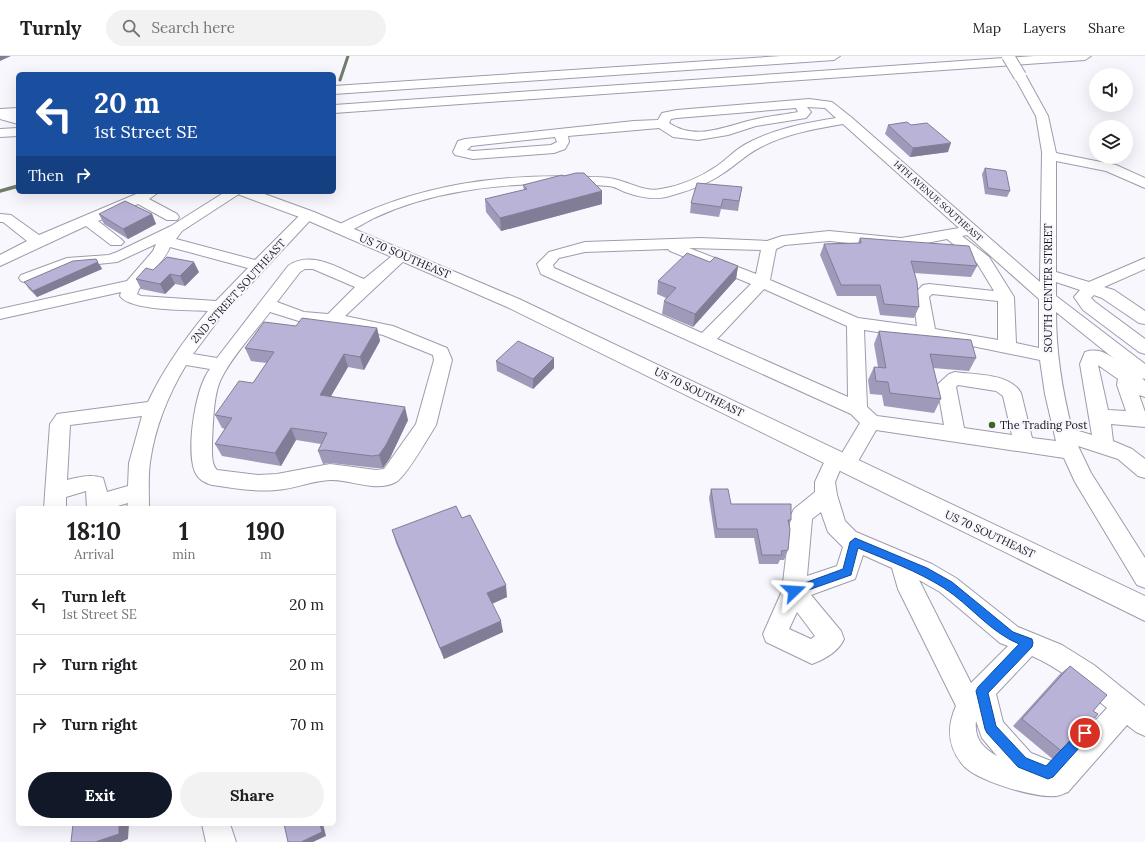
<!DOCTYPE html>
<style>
body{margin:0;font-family:Lora,serif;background:#f2f2f2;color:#202124;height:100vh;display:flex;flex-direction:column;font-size:15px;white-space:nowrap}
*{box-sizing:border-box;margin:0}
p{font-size:13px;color:#757577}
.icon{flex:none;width:22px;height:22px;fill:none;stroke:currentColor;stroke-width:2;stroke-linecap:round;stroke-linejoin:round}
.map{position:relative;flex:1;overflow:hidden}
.sheet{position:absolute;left:16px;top:450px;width:320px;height:320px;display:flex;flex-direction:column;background:#fff;border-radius:6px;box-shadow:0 4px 16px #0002}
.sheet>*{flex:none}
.top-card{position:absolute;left:16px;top:16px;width:320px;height:122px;border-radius:6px;box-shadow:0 4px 16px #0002;background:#1a4fa0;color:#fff;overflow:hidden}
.fabs{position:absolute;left:1089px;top:12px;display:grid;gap:8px}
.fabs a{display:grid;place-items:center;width:44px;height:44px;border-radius:50%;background:#fff;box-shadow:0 4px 16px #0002;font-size:20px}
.pin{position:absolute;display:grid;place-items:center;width:34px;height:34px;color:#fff;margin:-17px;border:2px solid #fff;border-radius:50%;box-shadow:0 1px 4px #0007}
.me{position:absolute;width:44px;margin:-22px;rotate:70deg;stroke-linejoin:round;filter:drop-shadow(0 0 3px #0008)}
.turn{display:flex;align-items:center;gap:14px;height:84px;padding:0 12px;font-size:18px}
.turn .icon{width:52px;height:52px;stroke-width:2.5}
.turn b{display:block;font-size:28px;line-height:34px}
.then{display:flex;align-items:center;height:38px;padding:0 12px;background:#0003;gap:8px;font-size:15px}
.eta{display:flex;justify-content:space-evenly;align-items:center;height:68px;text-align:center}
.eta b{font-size:24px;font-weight:800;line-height:28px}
.button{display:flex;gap:8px;margin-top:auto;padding:8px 12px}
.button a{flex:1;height:46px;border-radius:24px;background:#111827;color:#fff;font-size:16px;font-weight:800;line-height:46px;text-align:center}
.button a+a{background:#f2f2f2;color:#202124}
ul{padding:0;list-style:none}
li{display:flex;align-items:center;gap:12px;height:60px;padding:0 12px;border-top:1px solid #e0e0e0}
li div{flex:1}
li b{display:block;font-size:15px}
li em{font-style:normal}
header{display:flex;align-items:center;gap:24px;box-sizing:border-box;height:56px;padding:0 20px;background:#fff;border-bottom:1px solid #e0e0e0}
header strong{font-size:19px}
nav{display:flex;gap:22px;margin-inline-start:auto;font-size:14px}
.search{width:280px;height:36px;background:#f2f2f2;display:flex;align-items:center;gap:10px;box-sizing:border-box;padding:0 14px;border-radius:22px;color:#757577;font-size:15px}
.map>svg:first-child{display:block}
</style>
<header>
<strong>Turnly</strong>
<div class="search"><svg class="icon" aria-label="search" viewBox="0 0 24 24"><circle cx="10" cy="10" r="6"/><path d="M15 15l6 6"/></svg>Search here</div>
<nav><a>Map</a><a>Layers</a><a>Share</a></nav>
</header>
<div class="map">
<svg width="1145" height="786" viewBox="0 0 1145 786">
<rect width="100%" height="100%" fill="#f8f7fe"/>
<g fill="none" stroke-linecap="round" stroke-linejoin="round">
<path stroke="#6f7e69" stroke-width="3" d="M340,24L348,0
M15,131L18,130"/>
<path stroke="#6f7e69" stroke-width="3.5" d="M0,135L18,130"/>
<g stroke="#9e9cac" stroke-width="2">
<path id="minor" d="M1020,17L1026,20L1048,60L1056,97L1116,109L1145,122V132L1106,115L1056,105V216L1089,226L1145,202V213L1104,231L1114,234L1145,255V268L1139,267L1102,242L1094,239L1091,242L1095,246L1145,283V298L1139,296L1083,254L1074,241L1080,234L1056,226V240L1145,308V323L1142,322L1145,325V341L1139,339L1145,356V371L1111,368L1113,385L1132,393L1145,403V422L1138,420L1118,403L1078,390L1091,417L1145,502V532L1137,529L1075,426L1064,402L876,374L853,414L846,416L840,414L835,426L837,439L845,465L856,476L932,508L956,522L1018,571L1062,589L1094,609L1145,650V680L1136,676L1127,669L1068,736C1064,737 1060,740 1056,740C1035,742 975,725 962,708C947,689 947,670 956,650L898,533L892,512L863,499L855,523L811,539L841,575L844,583C839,595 825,603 812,608L766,586L763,578L782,535L791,459L794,453L815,436V426L828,398L835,395L842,397L860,367L851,358L541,218L537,208L549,196L585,186L701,182L767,185L782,180L829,175L901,182L959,172L843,68C814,73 785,78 759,92C745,99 735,110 722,118C706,129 685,136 666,141C652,144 639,141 625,136C620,134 614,130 608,130C560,126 511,127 464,135C433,140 402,149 374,162C363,167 349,179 336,176L334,173L336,170C418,128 499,117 591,121C600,121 609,121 618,124C633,128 645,136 661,133C680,130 701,121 717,110C727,103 735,94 746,88C773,73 805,67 836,62L825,52L807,51L811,56L806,62L756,70L728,79L698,84L673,81L659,72L568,80L569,86L565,93L554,97L473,103L455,99L453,96L458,85L465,83L634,65L658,64L662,57L677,54L809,43L832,46L851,61L1040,226L1042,96L1036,60L1014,20ZM796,52L798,56C783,59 767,60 752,64C723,71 696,85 669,67L671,63L677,62ZM555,81L557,86L551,89L473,95L467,94L471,90ZM967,179L1039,243V292L1016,287L1014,241L989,201L962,180ZM947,183L977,207L994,235L929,228L923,229L913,239L917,270L858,262L770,224L776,193L785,189L829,185L901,192ZM689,192L761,194L756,218ZM668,193L670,195L751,228L702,277L554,212L553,209L559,202L585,196ZM764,233L847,270L848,341L717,283ZM932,238L998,245V284L935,273L929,241ZM1056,256L1117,305C1107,297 1098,292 1085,296L1080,308L1092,379L1072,373C1062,334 1056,296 1056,256ZM864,274L972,290L1040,304L1045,338L1056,385L1032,382L1021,337C1010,317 975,319 955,316L949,318L937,329L944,369L877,360L867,351ZM1098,309L1118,323L1117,329L1126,355L1108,354ZM958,329L996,335L1003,340L1012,379L964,372L956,331ZM821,456L828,476L843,491L837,510L807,520L812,463ZM919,524L940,536L1000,587L1008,590L971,627ZM797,556L815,580L811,583L789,573ZM1032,600C1060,612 1084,633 1107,652L1056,707L1031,697L1003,666L996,638ZM976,665L982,682L997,700C983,692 974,683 976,665Z
M141,136H159L149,143L177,158L179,161L177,164H167L138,148L98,165L121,183L124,186L121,189H111L86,170L0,210V199L27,185L3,166H0V158L11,159L39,179Z
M225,136H242L182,175L176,183L255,204L303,156H313L315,159L223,258L193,298L217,302L288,210C312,193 341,214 364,223L398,195H408L411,198L408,201L345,260L393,270L447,292L452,304L436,369C429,380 406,421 396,426C375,437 351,423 330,424C311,425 294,433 276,434C254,436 233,432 212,429C205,427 198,423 195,416C186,394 195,332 210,313L186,309C168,339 155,371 150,406C148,421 149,437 149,452H127L128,447L111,452H87L86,435L66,441V452H44L50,368L57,358L148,346C164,312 184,284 208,255C189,254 130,255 120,240L121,236L0,263V253L127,225L153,195L156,188L117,206L70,211L27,227L21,225L19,222L21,219L67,202L109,199L117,196L171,170ZM170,191L248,212L216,245L141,240L137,238C143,220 163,209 170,191ZM305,213H313L355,231L328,258L304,256L277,246L300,216ZM270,256L302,266L339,269L383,279L433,299L434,304L416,368L384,413L376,414L330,408L277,418L258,419L217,414C211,408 212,396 212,387C213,370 213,339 221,323C233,299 254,277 270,256ZM142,360L129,407L128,430L107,436L103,422C90,418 80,421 67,424L70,369Z
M202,768H230L236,786H206Z"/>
</g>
<g stroke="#9e9cac" stroke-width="2">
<path id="major" d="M0,55L18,60V68L0,63Z
M237,136H259L314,156L519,243L1145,540V565L507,251L302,162L240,139Z"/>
</g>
<g stroke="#9e9cac" stroke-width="2">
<path id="highway" d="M781,0H840L834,4L334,38V30Z
M1034,0H1091L1085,4L334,57V49Z
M18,52V60L0,61V53Z
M18,72V80L0,81V73Z"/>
</g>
<use href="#minor" fill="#fff" fill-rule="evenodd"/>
<use href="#major" fill="#fff" fill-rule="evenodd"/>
<use href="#highway" fill="#fff" fill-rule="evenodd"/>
<g stroke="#9e9cac" stroke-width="14" stroke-linecap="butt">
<path id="minor-bridge" d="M1008,0L1020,20"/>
</g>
<use href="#minor-bridge" stroke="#fff" stroke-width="12"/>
</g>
<path fill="#9f9ab9" d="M888,69H911L948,96L910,101L885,78Z
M985,112L1010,135L1007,141L985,138L982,118Z
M564,120L602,135V148L501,175L486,156L485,143L524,134L523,129Z
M742,131L738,155L721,153L719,161L690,157L691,147Z
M99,158H152L156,168L128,183L104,168Z
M860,182L977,210L971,221L914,217L919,251L914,262L880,259L876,240H837L820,199L824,188L858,187Z
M710,206L738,210L736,223L693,271L662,258L664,245L666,242L657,238L658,225Z
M100,209L102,213L37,241L29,233L24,226Z
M153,214L199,216L185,230L175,228L165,238L141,233L136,223Z
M296,270L377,272L380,285L364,314L348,311L331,340L408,364L390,402L383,412H376L330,407L323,408L318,395L321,388L296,384L281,410L222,400L215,388L225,373L222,372L215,359L253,327L267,307L251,305L245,292Z
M879,275L976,302L969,315L933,312L941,343L934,357L884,350L882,339L870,338L868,324L874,311H878L874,288Z
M554,302V312L533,333L497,315L496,305Z
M711,433L731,448L791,464L789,469L788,494L784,504H780L778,508H759L754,482H715L709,442Z
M462,462L507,541L492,548L503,576L444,603L396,487L392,474Z
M1070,610L1093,655L1065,698L1055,705L1013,670L1060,618Z"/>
<path fill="#827d96" d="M0,0H11L0,5Z
M951,87L948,96L910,101L913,92Z
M602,135V148L501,175L500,162Z
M152,158L156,168L128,183L123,173Z
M96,203L102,213L37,241L33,235Z
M194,206L199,216L185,230L180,220Z
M738,210L736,223L693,271L695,258Z
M170,218L175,228L165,238L160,228Z
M377,272L380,285L364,314L360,301Z
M344,298L348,311L324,352L320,339Z
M554,302V312L533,333V323Z
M405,351L408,364L390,402L383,412L379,399Z
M291,372L296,384L281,410L275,397Z
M506,529L507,541L489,549L487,537Z
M501,565L503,576L444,603L440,592Z
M119,768H129L128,783L121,786H95Z
M320,768H323L326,780L313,786H301Z"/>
<path fill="#b9b3d7" stroke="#827d96" d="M907,66L911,69L927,67L951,87L913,92L888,69Z
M985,112L1006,115L1010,135L988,132Z
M576,117H584L602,135L500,162L485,143L527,133L523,129L562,119L564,120Z
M697,127L742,131L739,145L723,143L721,151L691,147Z
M125,145L152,158L123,173L99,158Z
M860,182L969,190L977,210L911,205L917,226L919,251L884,248L880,229H841L824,188L861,187Z
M687,197L710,206L715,201L738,210L695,258L664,245L676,232L658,225Z
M167,201L194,206L180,220L170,218L160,228L136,223L146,212L153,214Z
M96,203L98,206L33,235L24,226L73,205Z
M302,262L377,272L360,301L344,298L320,339L405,351L386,389L379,399L372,400L325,394L318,395L327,377L291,372L275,397L215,388L232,362L215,359L239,325L253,327L274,296L245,292L264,266L296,270Z
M879,275L971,284L976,302L930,298L941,343L890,337L888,326L876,325L874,311L886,312Z
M518,285L554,302L533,323L496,305Z
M711,433H728L731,448H791V464H788L790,473L788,494L781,495L782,499H762L757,473H717Z
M456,450L462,462L470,459L506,529L487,537L501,565L440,592L392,474Z
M1070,610L1107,639L1093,655L1098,658L1065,698L1022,663Z
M73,768H119V778L95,786H71Z
M284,768H320L322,776L301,786H288Z"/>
<path fill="#1a73e8" stroke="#114b97" d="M855,482L927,512L952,526L1013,576L1032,583L1033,587L1032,591L988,637L996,670L1026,702L1046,710L1081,673L1085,671L1089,673L1091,677L1089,681L1053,721L1048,723L1018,711L987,677L985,673L976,635L978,631L1019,588C990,576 970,549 944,532C917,515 887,504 858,492L851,519L794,539L791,538L789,535L791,532L843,513L850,486Z"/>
<circle fill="#3c6622" stroke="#f8f7fe" stroke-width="1.5" cx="992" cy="369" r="4"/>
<g text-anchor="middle" stroke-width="4" stroke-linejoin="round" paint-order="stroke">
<g font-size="9" fill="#17161c" stroke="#f8f7fe">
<text transform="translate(938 145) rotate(42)" y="3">14TH AVENUE SOUTHEAST</text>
</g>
<g font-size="11" fill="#17161c" stroke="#f8f7fe">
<text transform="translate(405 200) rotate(23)" y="4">US 70 SOUTHEAST</text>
<text transform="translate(1048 232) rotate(-90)" y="4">SOUTH CENTER STREET</text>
<text transform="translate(238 235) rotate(-48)" y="4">2ND STREET SOUTHEAST</text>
<text transform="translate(699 336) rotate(26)" y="4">US 70 SOUTHEAST</text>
<text transform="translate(990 478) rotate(25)" y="4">US 70 SOUTHEAST</text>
</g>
<g font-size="11" fill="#17161c" stroke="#f8f7fe" text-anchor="start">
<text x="1000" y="373">The Trading Post</text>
</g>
</g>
</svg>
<div class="fabs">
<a><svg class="icon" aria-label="sound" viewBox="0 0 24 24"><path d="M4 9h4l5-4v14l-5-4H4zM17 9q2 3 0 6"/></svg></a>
<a><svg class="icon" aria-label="layers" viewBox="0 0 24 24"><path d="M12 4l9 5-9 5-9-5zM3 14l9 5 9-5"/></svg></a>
</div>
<div class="pin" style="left:1085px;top:677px;background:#d93025"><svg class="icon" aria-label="arrive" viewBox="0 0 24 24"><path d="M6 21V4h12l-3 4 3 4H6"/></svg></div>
<svg class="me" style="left:794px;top:535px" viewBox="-20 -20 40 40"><path d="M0-17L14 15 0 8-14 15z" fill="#1a73e8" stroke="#fff" stroke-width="4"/></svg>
<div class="top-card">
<div class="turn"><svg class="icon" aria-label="left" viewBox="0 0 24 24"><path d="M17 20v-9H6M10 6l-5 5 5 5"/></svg><div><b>20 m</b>1st Street SE</div></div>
<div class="then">Then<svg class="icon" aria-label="right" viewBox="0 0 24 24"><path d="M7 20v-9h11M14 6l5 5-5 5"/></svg></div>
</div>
<section class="sheet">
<div class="eta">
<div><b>18:10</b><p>Arrival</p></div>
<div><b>1</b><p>min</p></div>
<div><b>190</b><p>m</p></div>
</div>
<ul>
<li><svg class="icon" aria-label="left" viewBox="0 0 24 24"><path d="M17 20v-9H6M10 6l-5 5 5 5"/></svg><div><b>Turn left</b><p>1st Street SE</p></div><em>20 m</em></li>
<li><svg class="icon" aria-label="right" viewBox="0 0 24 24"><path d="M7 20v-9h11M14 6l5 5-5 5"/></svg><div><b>Turn right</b></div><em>20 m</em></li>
<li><svg class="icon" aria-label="right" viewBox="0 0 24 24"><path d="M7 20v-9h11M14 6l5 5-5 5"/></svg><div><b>Turn right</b></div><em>70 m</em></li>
</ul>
<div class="button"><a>Exit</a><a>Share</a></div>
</section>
</div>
